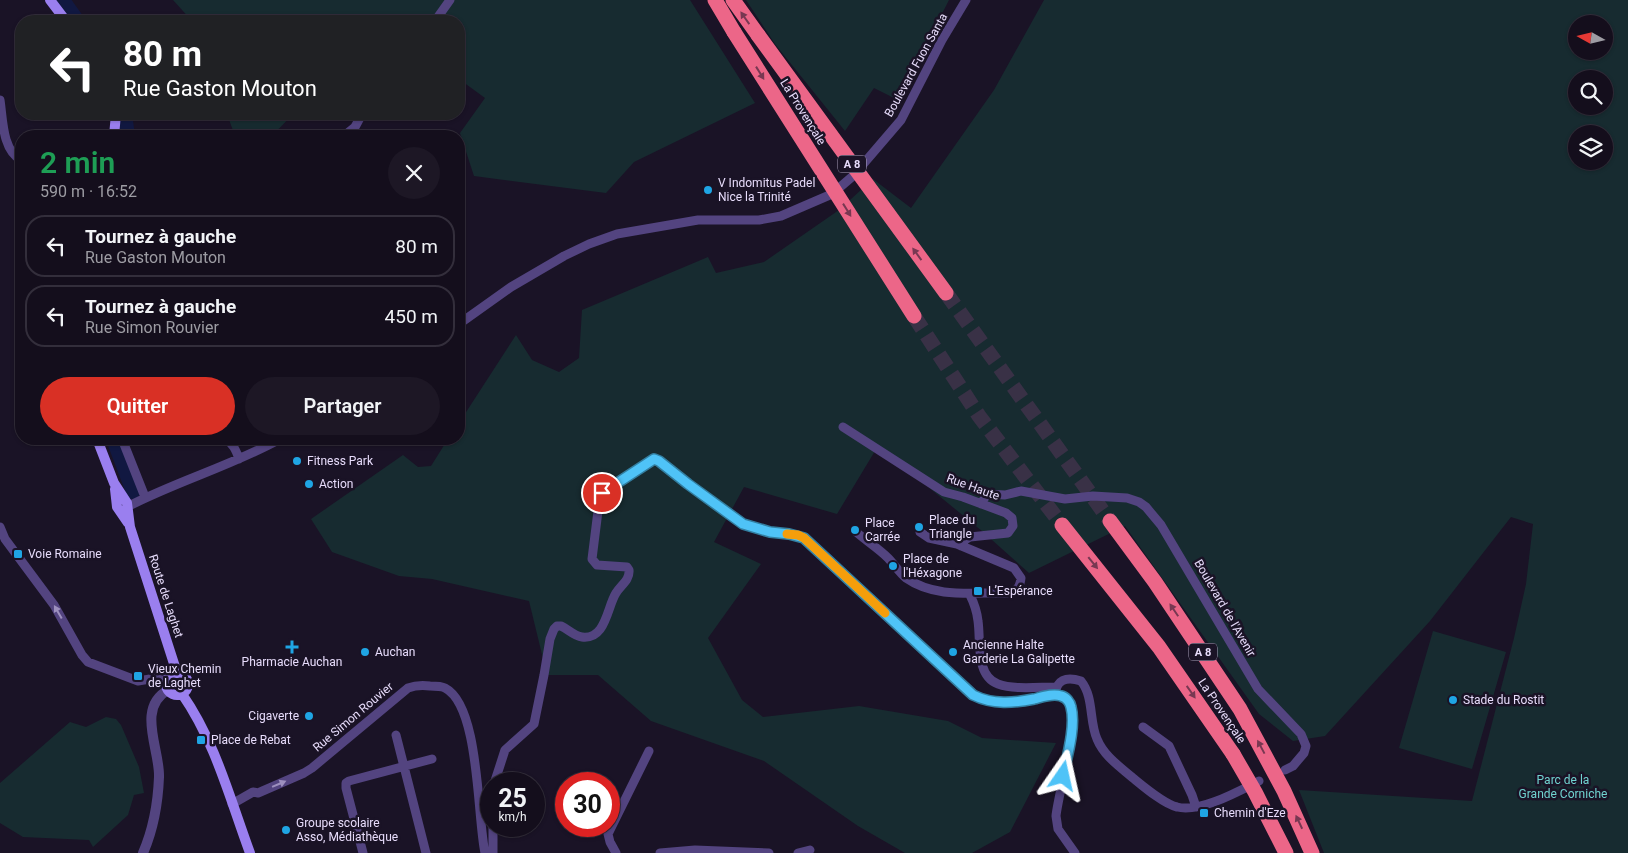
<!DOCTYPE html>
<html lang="fr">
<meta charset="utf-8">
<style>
body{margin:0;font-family:Roboto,sans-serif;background:#1d1725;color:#f1f3f6;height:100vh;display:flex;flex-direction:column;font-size:19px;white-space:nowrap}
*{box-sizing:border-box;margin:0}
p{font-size:16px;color:#9d9ca3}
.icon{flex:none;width:28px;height:28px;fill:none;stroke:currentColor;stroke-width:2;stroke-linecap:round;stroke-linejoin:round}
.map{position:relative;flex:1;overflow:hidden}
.sheet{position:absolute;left:15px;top:130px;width:450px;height:315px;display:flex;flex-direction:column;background:#140e1c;border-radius:20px;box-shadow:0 1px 4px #0004,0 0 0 1px #332e3b}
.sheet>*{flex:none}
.top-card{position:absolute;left:15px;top:15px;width:450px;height:105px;border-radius:20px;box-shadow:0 1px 4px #0004,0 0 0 1px #332e3b;background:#202124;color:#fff;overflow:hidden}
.needle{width:32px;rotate:278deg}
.buttons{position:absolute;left:1568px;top:15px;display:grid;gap:10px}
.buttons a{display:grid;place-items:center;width:45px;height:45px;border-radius:50%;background:#140e1c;box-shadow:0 1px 4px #0004,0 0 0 1px #332e3b;font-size:25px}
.speed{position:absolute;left:480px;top:772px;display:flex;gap:10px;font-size:25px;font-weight:700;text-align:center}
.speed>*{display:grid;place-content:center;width:65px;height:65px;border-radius:50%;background:#140e1c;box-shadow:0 1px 4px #0004,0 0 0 1px #332e3b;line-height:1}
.speed small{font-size:12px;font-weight:400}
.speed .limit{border:8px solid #d22;background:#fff;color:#111}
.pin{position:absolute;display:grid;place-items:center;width:42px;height:42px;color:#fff;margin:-21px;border:2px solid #fff;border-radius:50%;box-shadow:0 1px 5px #0007}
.me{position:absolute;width:55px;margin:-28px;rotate:11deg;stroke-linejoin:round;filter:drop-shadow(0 0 4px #0008)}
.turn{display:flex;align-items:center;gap:18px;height:105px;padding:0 25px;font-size:22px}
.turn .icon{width:65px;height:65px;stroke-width:2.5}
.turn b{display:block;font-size:35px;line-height:42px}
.round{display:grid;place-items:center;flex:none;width:52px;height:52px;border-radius:26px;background:#1d1725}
.overview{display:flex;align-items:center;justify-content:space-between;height:85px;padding:0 25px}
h1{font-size:30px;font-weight:600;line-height:38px;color:#1e9e55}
.action{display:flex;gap:10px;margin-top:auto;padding:10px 25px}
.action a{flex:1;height:58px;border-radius:30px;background:#d93025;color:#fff;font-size:20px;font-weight:600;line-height:58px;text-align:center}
.action a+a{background:#1d1725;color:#f1f3f6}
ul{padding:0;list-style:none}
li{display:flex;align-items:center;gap:15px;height:62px;margin:0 10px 8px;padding:0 15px;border:2px solid #332e3b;border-radius:20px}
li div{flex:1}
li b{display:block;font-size:19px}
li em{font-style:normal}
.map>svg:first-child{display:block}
</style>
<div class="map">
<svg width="1628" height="853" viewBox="0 0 1628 853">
<rect width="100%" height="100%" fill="#1a1326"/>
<path fill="#172b30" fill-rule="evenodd" d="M173,0H690L755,103L634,162L606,193L474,176L460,133L485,98L459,79V21H192Z
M746,0H949L898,100L874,88L845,131L775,44Z
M1044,0H1628V853H1324L1299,790L1472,801L1514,638L1526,584L1533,524L1511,517L1430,621L1325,736L1293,741L1259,714L1125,526L1029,573L982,531L878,446L837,514L744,487L714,542L761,564L708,638L742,700L763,717L859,706L948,721L982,738L1056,743L1010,832L972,853H905L858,826L764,761L651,721L598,675H547L529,601L432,579L399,576L332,552L311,519L403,455L418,467L431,466L448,439H459V423L516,335L532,360L559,372L579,358L582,310L708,257L716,273L764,262L839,210L873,179L911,208L994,90ZM1576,24H1604V51H1576ZM1576,79H1604V106H1576ZM1576,134H1604V161H1576Z
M227,114H293L272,136H235Z
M1433,631L1506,652L1472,769L1399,748Z
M106,717L116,719L121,725L139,767L144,793L134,795L128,815L93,847L89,840L23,837L0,823V783L70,722L86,727Z"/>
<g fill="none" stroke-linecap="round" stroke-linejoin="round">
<path stroke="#111841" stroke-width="14" d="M63,0L78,21
M125,114L128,136
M113,439L133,492"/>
<path stroke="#393146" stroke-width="15" stroke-dasharray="15 8" stroke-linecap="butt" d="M946,293L1110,521
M914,316L979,416L1062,525"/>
<path stroke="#534480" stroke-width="9" d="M435,21L450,0
M0,100C3,119 2,150 21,160
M344,136L355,127L362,114
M459,324L511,287L564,256L589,244L617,234L698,220H759L781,216L832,194L853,176L901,120L942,40L966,0
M843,427L944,492L963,497L1006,513L1012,518L1013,526L1008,533L970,537L965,540L961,546
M122,439L145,497
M224,439C233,443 236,450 239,459
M981,504L987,494L1005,495L1021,491L1065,499L1093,496L1127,498L1139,502L1146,507L1161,525L1258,689L1301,734L1306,746L1304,753L1293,766L1285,770
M127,507C177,481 231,466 280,439
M0,527L5,539L54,605L82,655L88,662L138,681L156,678L167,681
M855,531C865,540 878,548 888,558C894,564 899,572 906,578C936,599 974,592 1008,593C1017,591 1020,587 1021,578L1014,568L1007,565L957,544L929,538L920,532
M970,595C974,603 977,612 978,621C981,640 975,676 998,684C1015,690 1038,687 1056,687
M1055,695C1056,680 1066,676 1081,681C1094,697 1089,721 1097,739C1104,756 1119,766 1133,778C1144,787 1164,804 1177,807C1200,813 1239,791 1259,781
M1143,727L1169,746L1192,795L1196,807
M396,735L426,853
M494,784L505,750L534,724L544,675L550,639L554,629L557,626H561C568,629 574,636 582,637C606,640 607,607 616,593C621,585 630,580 629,570L627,567L597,565L592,559L600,495L604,490L654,459L659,461L687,484L743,524L770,532L789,534L804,538L973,695C1000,709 1028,699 1055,695C1060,696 1066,697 1069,701C1081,717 1058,794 1056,816L1058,829L1075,853
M232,804L253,792L258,793L304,773L312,768L408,688C416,685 422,685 430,686C435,686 441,686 445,688C480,706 477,817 485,853
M493,826V853
M363,853L346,788V783L349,781L432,759
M616,853L610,842L608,834L649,751
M660,853L695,850L769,853
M798,853L810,850"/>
<path stroke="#534480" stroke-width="10" d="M143,853C153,830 158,802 159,777C160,749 136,708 168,690"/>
<path stroke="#9a7fef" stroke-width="10" d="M50,0L66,21
M114,136L116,114
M97,439L114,483L127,503L130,527L177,673
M115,489L117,507L128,523
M166 684a11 11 0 1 1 22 0a11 11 0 1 1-22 0Z
M182,694C215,741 230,799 250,853"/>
<path stroke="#ec6688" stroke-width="15" d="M715,0L734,32
M733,0L758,35
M1110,521L1155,582L1240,709L1284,791L1312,853
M1062,525L1159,647L1233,754"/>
<path stroke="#ec6688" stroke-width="15" d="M734,32L914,316
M758,35L946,293
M1233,754L1255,792L1286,853"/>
</g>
<defs><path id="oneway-solid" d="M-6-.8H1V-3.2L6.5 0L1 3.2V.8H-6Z" transform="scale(1.25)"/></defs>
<g fill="#783852">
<use href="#oneway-solid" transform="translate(745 18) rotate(-125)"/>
<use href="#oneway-solid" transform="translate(760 73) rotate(58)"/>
<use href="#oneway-solid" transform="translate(847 210) rotate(58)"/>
<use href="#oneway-solid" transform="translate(917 254) rotate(-126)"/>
<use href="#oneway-solid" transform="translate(1093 563) rotate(51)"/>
<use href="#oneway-solid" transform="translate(1174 610) rotate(-124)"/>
<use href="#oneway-solid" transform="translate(1191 692) rotate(55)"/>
<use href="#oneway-solid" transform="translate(1261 747) rotate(-118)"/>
<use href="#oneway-solid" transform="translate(1299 822) rotate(-115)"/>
</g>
<g fill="#9d90be">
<use href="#oneway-solid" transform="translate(58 612) rotate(-120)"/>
<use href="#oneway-solid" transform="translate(279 784) rotate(-23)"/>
</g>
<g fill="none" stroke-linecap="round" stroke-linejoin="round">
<g stroke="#337fa1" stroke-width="12">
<path id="route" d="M602,493L654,459L659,461L688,484L743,524L770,532L789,534L804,538L973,695C993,705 1014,703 1034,699C1042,697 1053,693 1061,696C1066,697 1070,702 1071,707C1076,726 1067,757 1063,776"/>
</g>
<use href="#route" stroke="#4fc3f7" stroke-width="9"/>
<path stroke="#f59e0b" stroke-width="9" d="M787,534L798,535L804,538L885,613"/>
</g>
<g fill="#1fa5e4" stroke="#1a1326" stroke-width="2">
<circle cx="708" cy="190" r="5"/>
<circle cx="297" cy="461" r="5"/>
<circle cx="309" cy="484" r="5"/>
<circle cx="919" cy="527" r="5"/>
<circle cx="855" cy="530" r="5"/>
<rect x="13" y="549" width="10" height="10" rx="2.5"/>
<circle cx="893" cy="566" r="5"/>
<rect x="973" y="586" width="10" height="10" rx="2.5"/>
<path d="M289.5 639.5h5v5h5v5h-5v5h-5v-5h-5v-5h5z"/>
<circle cx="365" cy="652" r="5"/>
<circle cx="953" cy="652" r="5"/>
<rect x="133" y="671" width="10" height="10" rx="2.5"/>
<circle cx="1453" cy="700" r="5"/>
<circle cx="309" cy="716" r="5"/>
<rect x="196" y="735" width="10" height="10" rx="2.5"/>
<rect x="1199" y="808" width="10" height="10" rx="2.5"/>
<circle cx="286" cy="830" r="5"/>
</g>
<g text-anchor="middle" stroke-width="5" stroke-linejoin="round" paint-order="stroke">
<g fill="#1a1326" stroke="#aaa0bb" stroke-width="1">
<rect x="838" y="155.5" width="28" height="17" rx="4"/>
<rect x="1189" y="643.5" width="28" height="17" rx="4"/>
</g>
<g font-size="11" font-weight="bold" fill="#e7dcfb">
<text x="852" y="168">A 8</text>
<text x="1203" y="656">A 8</text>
</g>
<g font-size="12" fill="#e7dcfb" stroke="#1a1326">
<text transform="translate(916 65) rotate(-61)" y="4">Boulevard Fuon Santa</text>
<text transform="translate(803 112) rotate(58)" y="4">La Provençale</text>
<text transform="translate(973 487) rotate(20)" y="4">Rue Haute</text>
<text transform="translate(166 596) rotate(72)" y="4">Route de Laghet</text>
<text transform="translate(1225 608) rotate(60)" y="4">Boulevard de l'Avenir</text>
<text transform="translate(1222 711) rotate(56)" y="4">La Provençale</text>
<text transform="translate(353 717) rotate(-40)" y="4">Rue Simon Rouvier</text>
</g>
<g font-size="12" fill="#e7dcfb" stroke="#1a1326" text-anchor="start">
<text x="718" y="187">V Indomitus Padel<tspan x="718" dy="14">Nice la Trinité</tspan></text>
<text x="307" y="465">Fitness Park</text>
<text x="319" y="488">Action</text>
<text x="929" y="524">Place du<tspan x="929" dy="14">Triangle</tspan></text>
<text x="865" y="527">Place<tspan x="865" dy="14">Carrée</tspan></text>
<text x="28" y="558">Voie Romaine</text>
<text x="903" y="563">Place de<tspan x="903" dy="14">l'Héxagone</tspan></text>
<text x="988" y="595">L’Espérance</text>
<text x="963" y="649">Ancienne Halte<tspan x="963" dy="14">Garderie La Galipette</tspan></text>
<text x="375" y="656">Auchan</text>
<text x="292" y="666" text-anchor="middle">Pharmacie Auchan</text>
<text x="148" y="673">Vieux Chemin<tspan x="148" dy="14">de Laghet</tspan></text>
<text x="1463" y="704">Stade du Rostit</text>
<text x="299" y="720" text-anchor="end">Cigaverte</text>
<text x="211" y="744">Place de Rebat</text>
<text x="1214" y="817">Chemin d'Eze</text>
<text x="296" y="827">Groupe scolaire<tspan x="296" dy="14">Asso, Médiathèque</tspan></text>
</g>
<g font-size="12" fill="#70d3d0" stroke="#1a1326">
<text x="1563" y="784">Parc de la<tspan x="1563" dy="14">Grande Corniche</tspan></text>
</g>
</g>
</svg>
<div class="buttons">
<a><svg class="needle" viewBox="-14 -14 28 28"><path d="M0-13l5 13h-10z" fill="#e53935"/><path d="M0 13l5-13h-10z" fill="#9d9ca3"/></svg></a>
<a><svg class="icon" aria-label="search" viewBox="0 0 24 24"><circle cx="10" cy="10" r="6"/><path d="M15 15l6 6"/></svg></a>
<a><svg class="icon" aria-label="layers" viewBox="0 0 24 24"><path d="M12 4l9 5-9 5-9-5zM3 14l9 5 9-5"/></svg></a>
</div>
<div class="speed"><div>25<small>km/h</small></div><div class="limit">30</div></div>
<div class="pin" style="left:602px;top:493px;background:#d93025"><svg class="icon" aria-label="arrive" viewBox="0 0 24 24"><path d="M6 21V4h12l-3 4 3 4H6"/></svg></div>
<svg class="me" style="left:1063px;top:776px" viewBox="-20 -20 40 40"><path d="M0-17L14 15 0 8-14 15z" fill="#4fc3f7" stroke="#fff" stroke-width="4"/></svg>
<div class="top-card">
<div class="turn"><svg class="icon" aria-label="left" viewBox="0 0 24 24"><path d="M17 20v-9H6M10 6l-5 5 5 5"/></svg><div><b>80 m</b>Rue Gaston Mouton</div></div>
</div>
<section class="sheet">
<div class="overview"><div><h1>2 min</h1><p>590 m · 16:52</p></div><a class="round"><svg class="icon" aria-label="close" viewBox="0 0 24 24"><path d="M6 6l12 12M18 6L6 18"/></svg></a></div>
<ul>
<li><svg class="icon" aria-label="left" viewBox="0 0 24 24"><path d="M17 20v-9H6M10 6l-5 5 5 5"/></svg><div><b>Tournez à gauche</b><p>Rue Gaston Mouton</p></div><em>80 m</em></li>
<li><svg class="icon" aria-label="left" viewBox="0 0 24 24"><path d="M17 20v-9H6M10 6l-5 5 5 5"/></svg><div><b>Tournez à gauche</b><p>Rue Simon Rouvier</p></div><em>450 m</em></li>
</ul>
<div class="action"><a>Quitter</a><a>Partager</a></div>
</section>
</div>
